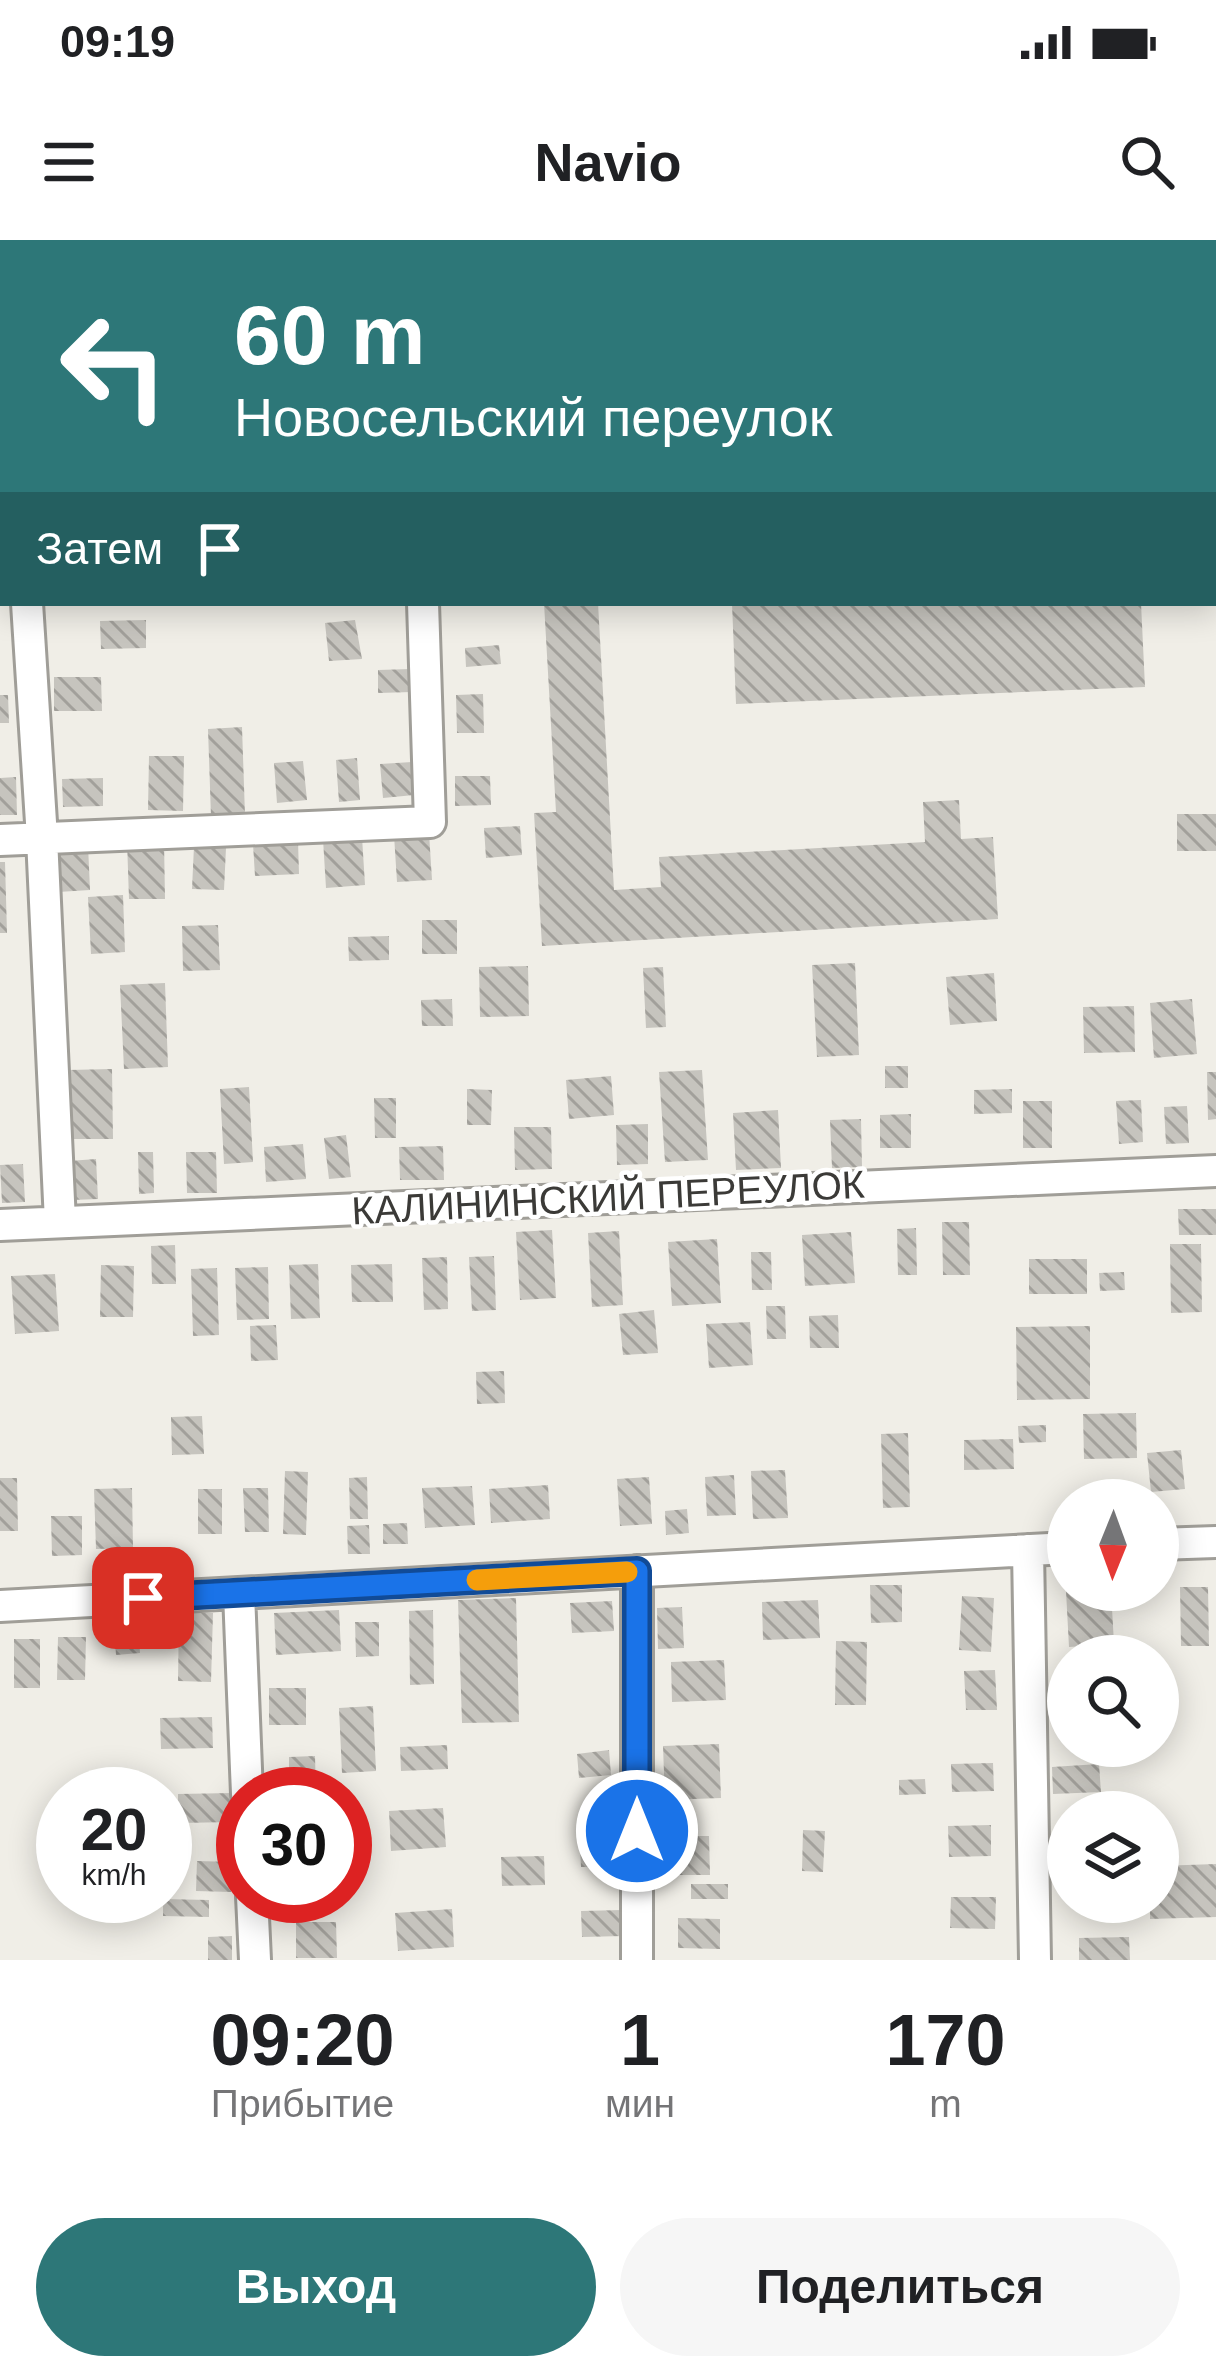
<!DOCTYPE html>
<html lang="ru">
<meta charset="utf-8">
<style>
body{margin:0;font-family:Helvetica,sans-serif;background:#f6f6f6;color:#202124;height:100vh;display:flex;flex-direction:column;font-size:45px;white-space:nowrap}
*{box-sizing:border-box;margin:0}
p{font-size:39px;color:#757577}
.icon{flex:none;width:66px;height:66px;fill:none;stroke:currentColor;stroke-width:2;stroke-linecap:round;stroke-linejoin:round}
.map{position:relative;height:1720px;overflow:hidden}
.sheet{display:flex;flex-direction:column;background:#fff;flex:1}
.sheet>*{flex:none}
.guide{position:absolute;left:0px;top:0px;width:1218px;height:366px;box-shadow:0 6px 30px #0003;background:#2d7778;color:#fff;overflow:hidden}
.needle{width:78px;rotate:181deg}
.buttons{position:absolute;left:1047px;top:1239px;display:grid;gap:24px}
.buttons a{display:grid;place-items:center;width:132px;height:132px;border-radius:50%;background:#fff;box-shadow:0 6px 30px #0003;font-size:60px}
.speed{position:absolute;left:36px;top:1527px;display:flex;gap:24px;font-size:60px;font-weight:700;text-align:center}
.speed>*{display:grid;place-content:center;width:156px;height:156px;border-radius:50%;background:#fff;box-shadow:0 6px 30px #0003;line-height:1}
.speed small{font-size:30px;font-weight:400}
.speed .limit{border:18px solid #d22;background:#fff;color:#111}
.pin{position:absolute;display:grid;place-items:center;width:102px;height:102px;color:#fff;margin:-51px;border-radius:24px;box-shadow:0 6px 18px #0006}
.me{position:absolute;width:132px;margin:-66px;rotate:0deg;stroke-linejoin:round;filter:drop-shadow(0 0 9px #0008)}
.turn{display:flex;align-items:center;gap:42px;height:252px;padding:0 36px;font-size:54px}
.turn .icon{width:156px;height:156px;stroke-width:2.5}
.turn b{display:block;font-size:84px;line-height:102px}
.then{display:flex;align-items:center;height:114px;padding:0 36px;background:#0003;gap:24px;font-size:45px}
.eta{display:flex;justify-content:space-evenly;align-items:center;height:204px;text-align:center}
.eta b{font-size:72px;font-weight:600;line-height:84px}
.primary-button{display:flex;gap:24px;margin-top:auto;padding:24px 36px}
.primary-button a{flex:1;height:138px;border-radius:72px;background:#2d7778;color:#fff;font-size:48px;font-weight:600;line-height:138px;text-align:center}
.primary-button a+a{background:#f6f6f6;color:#202124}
.status{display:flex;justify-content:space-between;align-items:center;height:84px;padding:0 60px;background:#fff;direction:ltr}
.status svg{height:33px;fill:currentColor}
header{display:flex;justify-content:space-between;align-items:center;height:156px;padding:0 36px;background:#fff;font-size:54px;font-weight:600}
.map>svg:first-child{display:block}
</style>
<div class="status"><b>09:19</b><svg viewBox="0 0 49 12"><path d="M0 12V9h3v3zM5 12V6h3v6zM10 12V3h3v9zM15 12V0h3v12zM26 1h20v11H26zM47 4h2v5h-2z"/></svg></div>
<header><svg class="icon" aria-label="menu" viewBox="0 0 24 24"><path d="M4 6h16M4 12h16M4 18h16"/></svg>Navio<svg class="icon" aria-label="search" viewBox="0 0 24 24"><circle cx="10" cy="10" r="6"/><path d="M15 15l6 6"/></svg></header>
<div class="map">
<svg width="1216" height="1720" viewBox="0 0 1216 1720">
<defs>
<pattern id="building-back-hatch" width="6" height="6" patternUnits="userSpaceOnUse" patternTransform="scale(3)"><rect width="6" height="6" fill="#c6c4be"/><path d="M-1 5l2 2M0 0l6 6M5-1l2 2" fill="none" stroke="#a2a09b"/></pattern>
</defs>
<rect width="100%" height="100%" fill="#f0eee7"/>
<path fill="#f6ded5" d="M509,0H1216V110L1215,3H509Z"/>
<path fill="url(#building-back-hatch)" d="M544,363H598L614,650L661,647L659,617L925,602L923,562L959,560L961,599L993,597L998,679L542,706L534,573L556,572Z
M732,363H1141L1145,447L736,464Z
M146,380V408L101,409L100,381Z
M355,380L362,419L329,421L325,383Z
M499,405L501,424L466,427L465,408Z
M411,429L412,452L378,453V430Z
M54,437H101L102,471H54Z
M483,454L484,493H457L456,455Z
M0,455H8L9,483H0Z
M242,487L245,575L211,577L208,489Z
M149,516H184L183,571L148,570Z
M357,518L360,560L339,562L336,520Z
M303,521L307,560L277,563L274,523Z
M412,522L414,555L383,558L380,524Z
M455,536H490L491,565L455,566Z
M16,537L17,575H0V538Z
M103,538V566L63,567L62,539Z
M1177,574H1216V611H1177Z
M520,586L522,615L486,618L484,588Z
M429,593L432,640L397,642L394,595Z
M362,597L365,645L326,648L323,599Z
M127,601H164L165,659H129Z
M298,601L299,634L255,636L253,604Z
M88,605L90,650L58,652L55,607Z
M194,606L226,608L224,650L192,649Z
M0,622H5L7,693H0Z
M123,655L125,712L91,714L88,657Z
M422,680H457V714H422Z
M218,685L220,730L183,731L182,686Z
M389,696V720L349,721L348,697Z
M855,723L859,815L817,817L812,725Z
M528,726L529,776L480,777L479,727Z
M663,727L666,787L646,788L643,728Z
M994,733L997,781L950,785L946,737Z
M165,743L168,827L124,829L120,745Z
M452,759L453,786H422L421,760Z
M1192,759L1197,814L1154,818L1150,763Z
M1134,766L1135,812L1084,813L1083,767Z
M885,826H908V848H885Z
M112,829L113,899H69L68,830Z
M702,830L708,920L665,922L659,832Z
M1207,832H1216V879L1208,880Z
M611,836L614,875L569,879L566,840Z
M249,847L253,922L224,924L220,849Z
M467,849L492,850L491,885H467Z
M1012,849V873L974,874V850Z
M374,858H396V898H375Z
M1141,860L1143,902L1119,904L1116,861Z
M1023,861H1052V908H1023Z
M1187,866L1189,903L1166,904L1164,867Z
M778,870L781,928L736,930L733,873Z
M911,874V908H880V875Z
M861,879L862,927L832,928L830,880Z
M648,884V924L617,925L616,885Z
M514,887H551L552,929L515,930Z
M346,895L351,937L329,939L324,898Z
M303,904L306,939L266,942L264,907Z
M443,906L444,940H400L399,907Z
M138,912H153L154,953L139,954Z
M186,912H216L217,953H187Z
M96,919L98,959L72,960L69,921Z
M23,924L25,962L2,963L0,925Z
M1178,969H1216V995H1179Z
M942,982H969L970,1035H943Z
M916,988L917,1035H898L897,989Z
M552,990L556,1058L520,1060L516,992Z
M619,991L623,1065L592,1067L588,993Z
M851,992L855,1043L805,1046L802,995Z
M717,999L721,1063L672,1066L668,1002Z
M1170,1004H1201L1202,1072L1171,1073Z
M175,1005L176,1044H152L151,1006Z
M751,1012H771L772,1050H752Z
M494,1016L496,1070L472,1071L469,1017Z
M447,1017L448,1069L424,1070L422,1018Z
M1029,1019H1087V1054H1029Z
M318,1024L320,1078L291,1079L289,1025Z
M392,1024L393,1062H352L351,1025Z
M101,1025L134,1026L133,1077H100Z
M268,1027L269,1079L237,1080L235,1028Z
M217,1028L219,1095L193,1096L191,1029Z
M1124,1032L1125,1050L1100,1051L1099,1033Z
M55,1034L59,1091L15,1094L11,1036Z
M766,1066H785L786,1099H767Z
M654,1070L658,1113L623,1115L619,1074Z
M838,1075L839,1108H810L809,1076Z
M750,1082L753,1125L709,1128L706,1084Z
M276,1085L278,1120L251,1121L250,1086Z
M1090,1086V1159L1017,1160L1016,1087Z
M504,1131L505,1163L477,1164L476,1132Z
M1136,1173L1137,1218L1084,1219L1083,1174Z
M202,1176L204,1214L172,1215L171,1177Z
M1046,1185V1202L1019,1203L1018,1186Z
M908,1193L910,1267L883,1268L881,1194Z
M1013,1199L1014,1229L964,1230V1200Z
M1181,1210L1185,1249L1151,1252L1147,1213Z
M785,1230L788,1278L753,1279L751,1231Z
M285,1231L308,1232L306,1295L283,1294Z
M734,1235L736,1275L707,1276L705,1237Z
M367,1237L368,1279H350L349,1238Z
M649,1237L652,1284L620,1286L617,1239Z
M0,1238H17L18,1291H0Z
M548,1245L550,1279L491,1283L489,1249Z
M472,1246L475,1285L425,1288L422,1248Z
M132,1248L133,1308L96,1309L94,1249Z
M243,1248H268L269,1292H245Z
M198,1249H222V1294H198Z
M687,1269L689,1293L666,1295L665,1271Z
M51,1276H82V1315L52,1316Z
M407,1283L408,1304H383V1284Z
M369,1285L370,1314H348L347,1286Z
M870,1345H902V1382L871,1383Z
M1180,1347H1208L1209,1406H1181Z
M1111,1350L1114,1404L1069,1407L1066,1351Z
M962,1356L994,1358L991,1412L959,1410Z
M516,1358L519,1482L462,1483L458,1360Z
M818,1360L820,1398L763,1400L762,1362Z
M612,1361L614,1391L572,1393L570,1363Z
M682,1367L684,1408L658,1409L657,1368Z
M339,1370L341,1411L276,1415L274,1373Z
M433,1370L434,1444L410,1445L409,1371Z
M179,1373H213L211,1442L178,1441Z
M355,1382H379V1416L356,1417Z
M138,1383L140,1413L116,1415L114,1385Z
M58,1397H86L85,1440H57Z
M14,1399H40V1448H14Z
M836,1401L867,1402L866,1465H835Z
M724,1420L726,1460L672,1462L671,1422Z
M995,1430L997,1470H966L964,1431Z
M1158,1432H1170L1171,1465L1158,1466Z
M269,1448H306V1485H269Z
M373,1466L376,1531L342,1533L339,1468Z
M212,1477L213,1508L161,1509L160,1478Z
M719,1504L721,1558L665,1560L663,1506Z
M447,1505L448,1529L401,1531L400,1507Z
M609,1510L611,1535L579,1538L577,1514Z
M315,1516L316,1554H289V1517Z
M993,1523L994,1551L952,1552L951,1524Z
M1099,1524L1101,1552L1053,1554L1052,1527Z
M925,1539L926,1554L899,1555V1540Z
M233,1553V1582L178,1583V1554Z
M443,1568L446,1607L391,1611L389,1571Z
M991,1585V1616L949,1617L948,1586Z
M624,1586L625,1626L581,1627L579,1588Z
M1061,1586H1068V1620H1061Z
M803,1590L825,1591L823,1632L802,1631Z
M675,1596H709L710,1635H676Z
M544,1616L545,1645L502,1646L501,1617Z
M197,1621L233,1622L231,1652L196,1651Z
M1216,1624V1677L1150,1679V1662H1158V1626Z
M691,1644H728V1659H691Z
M951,1657H996L995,1689L950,1688Z
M163,1659L209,1660V1677L163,1676Z
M452,1669L454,1707L398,1711L395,1673Z
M623,1670L624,1696L582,1697L581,1671Z
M678,1678L720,1679V1709L678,1708Z
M296,1682H336L337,1718H296Z
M232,1696V1720H208V1697Z
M1129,1697L1130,1720H1079V1698Z"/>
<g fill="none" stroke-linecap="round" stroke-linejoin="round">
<g stroke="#a09e98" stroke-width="21">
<path id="service" d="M722,0V3
M956,0L957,3
M1215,91H1216"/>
</g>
<g stroke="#a09e98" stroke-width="36">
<path id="minor" d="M12,0V3
M0,178H3
M27,363L42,598L60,982
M0,600L430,582L423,363
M0,985L1216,931
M1158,1304L1216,1302
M1028,1310L1035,1720
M239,1353L247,1554
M0,1366L1068,1308
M252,1656L255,1720
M637,1720V1331"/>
</g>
<use href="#service" stroke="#fff" stroke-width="15"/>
<use href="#minor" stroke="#fff" stroke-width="30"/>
</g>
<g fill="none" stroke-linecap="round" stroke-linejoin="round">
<g stroke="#114b97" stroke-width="30">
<path id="route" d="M143,1358L637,1331V1591"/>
</g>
<use href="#route" stroke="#1a73e8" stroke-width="21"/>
<path stroke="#f59e0b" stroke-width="21" d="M477,1340L627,1332"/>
</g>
<g text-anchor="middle" stroke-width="9" stroke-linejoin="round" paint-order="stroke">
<g font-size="39" fill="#3b3a37" stroke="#fff">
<text transform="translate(608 957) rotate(-3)" y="14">КАЛИНИНСКИЙ ПЕРЕУЛОК</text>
</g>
</g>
</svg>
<div class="buttons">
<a><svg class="needle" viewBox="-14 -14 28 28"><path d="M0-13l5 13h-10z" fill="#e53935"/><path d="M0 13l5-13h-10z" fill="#757577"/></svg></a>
<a><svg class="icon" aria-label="search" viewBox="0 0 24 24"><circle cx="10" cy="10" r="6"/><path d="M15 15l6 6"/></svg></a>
<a><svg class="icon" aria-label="layers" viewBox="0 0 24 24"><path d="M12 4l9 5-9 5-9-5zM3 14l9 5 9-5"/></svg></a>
</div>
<div class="speed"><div>20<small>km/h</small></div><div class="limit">30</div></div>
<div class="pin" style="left:143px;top:1358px;background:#d93025"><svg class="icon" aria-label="arrive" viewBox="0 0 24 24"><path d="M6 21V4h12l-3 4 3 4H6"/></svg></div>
<svg class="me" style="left:637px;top:1591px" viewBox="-20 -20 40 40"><circle r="17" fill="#1a73e8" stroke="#fff" stroke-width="3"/><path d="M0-11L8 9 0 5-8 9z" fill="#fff"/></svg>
<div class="guide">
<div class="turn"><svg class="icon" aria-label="left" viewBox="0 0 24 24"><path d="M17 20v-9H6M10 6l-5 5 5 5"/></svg><div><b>60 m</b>Новосельский переулок</div></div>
<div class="then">Затем<svg class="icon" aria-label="arrive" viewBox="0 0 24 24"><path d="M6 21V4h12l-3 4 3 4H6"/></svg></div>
</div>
</div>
<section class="sheet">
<div class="eta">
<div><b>09:20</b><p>Прибытие</p></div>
<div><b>1</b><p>мин</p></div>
<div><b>170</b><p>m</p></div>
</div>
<div class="primary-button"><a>Выход</a><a>Поделиться</a></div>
</section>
